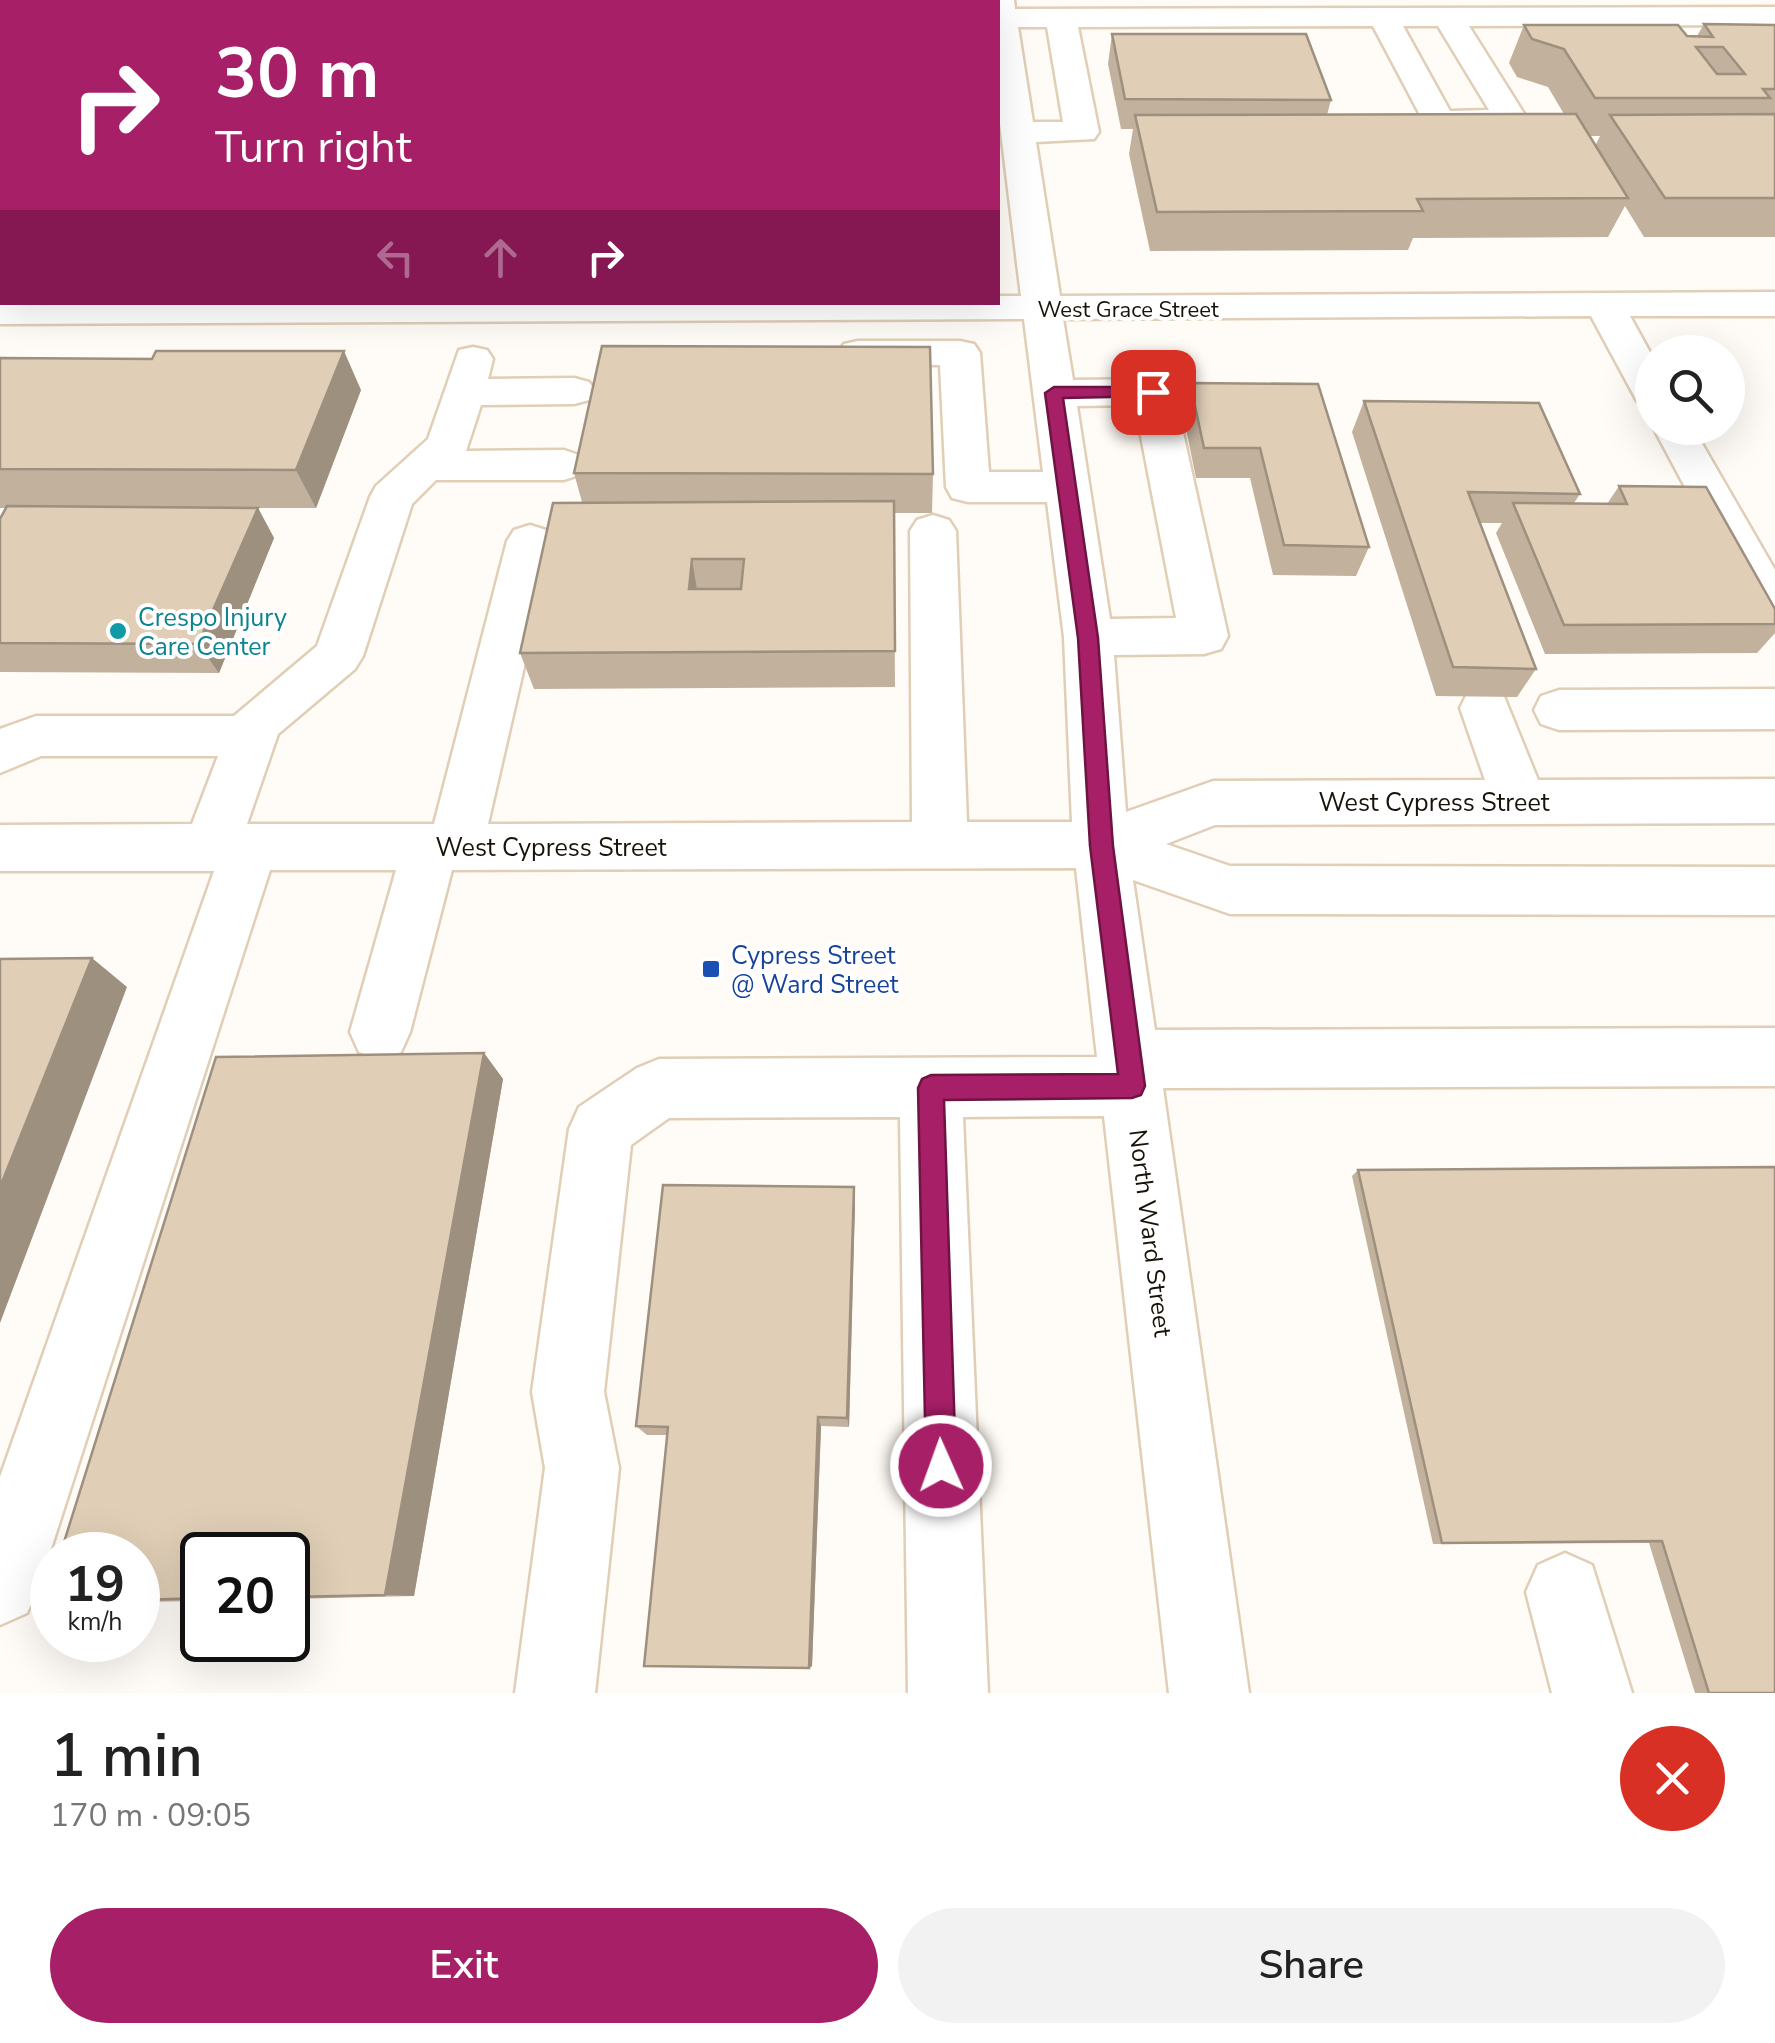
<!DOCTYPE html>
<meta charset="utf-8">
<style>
body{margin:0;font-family:"Nunito Sans",sans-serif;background:#f2f2f2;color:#222;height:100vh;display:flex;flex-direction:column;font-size:38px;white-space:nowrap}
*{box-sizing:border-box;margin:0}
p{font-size:32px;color:#767676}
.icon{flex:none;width:55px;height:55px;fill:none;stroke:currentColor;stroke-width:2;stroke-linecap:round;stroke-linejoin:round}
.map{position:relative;height:1693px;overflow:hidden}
.side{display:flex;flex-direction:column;background:#fff;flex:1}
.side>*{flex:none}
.banner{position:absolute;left:0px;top:0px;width:1000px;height:305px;box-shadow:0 10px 40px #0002;background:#a71f67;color:#fff;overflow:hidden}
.buttons{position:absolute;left:1635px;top:335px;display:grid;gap:20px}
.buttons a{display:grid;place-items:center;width:110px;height:110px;border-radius:50%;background:#fff;box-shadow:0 10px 40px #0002;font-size:50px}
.speed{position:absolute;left:30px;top:1532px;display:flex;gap:20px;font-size:50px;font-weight:700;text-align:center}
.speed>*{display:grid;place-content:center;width:130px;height:130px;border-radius:50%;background:#fff;box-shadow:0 10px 40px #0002;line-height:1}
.speed small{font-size:25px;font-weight:400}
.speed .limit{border:5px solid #111;border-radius:15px;background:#fff;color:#111}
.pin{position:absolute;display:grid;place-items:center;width:85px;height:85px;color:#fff;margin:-42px;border-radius:20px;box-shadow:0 5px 15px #0006}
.me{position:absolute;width:110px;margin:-55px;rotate:358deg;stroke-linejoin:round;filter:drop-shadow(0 0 8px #0008)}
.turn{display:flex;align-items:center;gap:35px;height:210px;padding:0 50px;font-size:45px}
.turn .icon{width:130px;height:130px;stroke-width:2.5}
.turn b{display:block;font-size:70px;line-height:85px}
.lanes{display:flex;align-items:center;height:95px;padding:0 50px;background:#0003;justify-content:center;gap:50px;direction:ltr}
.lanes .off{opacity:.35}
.round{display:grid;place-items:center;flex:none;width:105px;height:105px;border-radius:52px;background:#f2f2f2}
.overview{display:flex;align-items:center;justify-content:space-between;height:170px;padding:0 50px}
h1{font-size:60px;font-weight:600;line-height:75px}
.button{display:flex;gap:20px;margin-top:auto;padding:20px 50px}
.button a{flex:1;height:115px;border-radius:60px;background:#a71f67;color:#fff;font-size:40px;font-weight:600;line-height:115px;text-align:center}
.button a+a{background:#f2f2f2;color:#222}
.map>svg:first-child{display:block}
</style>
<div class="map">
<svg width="1775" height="1693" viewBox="0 0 1775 1693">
<rect width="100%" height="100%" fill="#fffbf6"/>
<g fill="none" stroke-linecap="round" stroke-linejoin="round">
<g stroke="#e0ceb6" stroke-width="5">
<path id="minor" d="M686,0H716V2H686Z
M984,0H1014L1015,9L1775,7V25L1469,26L1528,120L1523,127L1511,130L1427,128L1373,26L1078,27L1099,132L1094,139L1036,142L1060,296L1775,292V316H1630L1652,356V405L1637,401L1591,316L1063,319L1073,380L1153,379L1168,383L1174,392L1228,636L1221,649L1204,654L1114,655L1126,812L1213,781L1485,780L1460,708L1467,694L1485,688L1503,694L1538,780L1775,779V823L1215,825L1166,844L1230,866L1775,867V915L1230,914L1133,880L1155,1030L1775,1028V1086L1163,1088L1249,1693H1169L1104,1116L963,1117L988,1693H908L900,1117L669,1118L631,1145L604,1392L619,1468L595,1693H515L545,1468L532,1392L569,1129L579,1107L637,1068L659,1059L1097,1057L1076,868L452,870L410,1032L401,1052L380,1060L359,1052L350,1032L396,870H270L39,1586L27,1613L0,1625V1477L214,871H0V825L192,824L218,756H41L0,773V729L36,716H234L317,646L370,497L376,486L428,439L459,350L473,347L487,350L493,359L488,379L574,378L589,382L595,391L589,400L574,404L481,405L466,451L564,450L579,455L586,465L579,475L564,480H436L412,504L363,656L355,669L278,734L247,824H434L507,541L514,530L530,525L546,530L553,541L488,824L912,822L910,531L917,520L933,515L949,520L956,531L967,822H1072L1064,637L1047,502H968L952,498L946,487L940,365H858L844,362L838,353L844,344L858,341H960L974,344L980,353L989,472H1043L1024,319L0,324V300L998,302V296H1021L998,107V2ZM1403,26H1438L1489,110L1450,111ZM1018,27H1047L1063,122H1033ZM1135,405L1176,618L1110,619L1077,406Z
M0,104H2V124H0Z
M1652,425L1693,428L1775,570V630L1758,624Z
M1775,689V729L1559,730L1541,724L1534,710L1541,696L1559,690Z
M1565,1553L1592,1565L1632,1693H1552L1526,1592L1538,1565Z"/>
</g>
<use href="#minor" fill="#fff" fill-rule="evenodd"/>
</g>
<path fill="#c1b19d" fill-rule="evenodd" d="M1704,24L1775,25V237H1644L1625,206L1608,237L1413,238L1408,250L1150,251L1129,154L1133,129H1121L1108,64L1112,34L1331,100L1327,115L1564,114L1548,87L1517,77L1509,63L1524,25L1697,36ZM1590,136H1600L1595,146Z
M0,120H2V240H0Z
M0,358L361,390L316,508H258L274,538L219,673L0,672V519L7,508H0Z
M1190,383L1369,547L1356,576L1273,575L1250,478H1196L1183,414Z
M1364,401L1580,494L1574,503L1607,504L1619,486L1775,609V633L1757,653L1545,654L1496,533L1502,523H1480L1536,669L1517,697L1436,696L1352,432Z
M574,473L933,474L932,513H894L895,687L534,689L520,653L582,502Z
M484,1053L503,1079L414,1596L288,1599V1555H202V1601L138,1602V1555Z
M1775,1167V1693H1695L1649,1543L1433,1544L1352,1176L1358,1170Z
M854,1187L855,1203L849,1427L821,1426L812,1666L809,1668L667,1435H647L636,1426Z"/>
<path fill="#9d907f" d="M344,351L361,390L316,508L296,470Z
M258,508L274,538L219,673L198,644Z
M692,559L698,596L689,589Z
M92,958L127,987L0,1323V1187Z
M484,1053L503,1079L414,1596L385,1595Z
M854,1187L855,1203L849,1427L847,1418Z
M818,1417L821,1426L812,1666L809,1668Z"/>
<path fill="#e0ceb6" stroke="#9d907f" stroke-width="2.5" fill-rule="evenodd" d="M1704,24L1775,25V89H1763L1770,98H1595L1564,49L1532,39L1524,25H1678L1687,36L1713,37ZM1696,47H1723L1745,74H1717Z
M1112,34H1306L1331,100L1125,99Z
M1576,114L1628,198L1417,199L1423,211L1157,212L1135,115Z
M1775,114V198H1665L1610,115Z
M0,120H2V209H0Z
M602,346L930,347L933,474L574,473Z
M156,351H344L296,470L0,469V358L152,359Z
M1190,383L1318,384L1369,547L1284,545L1260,448H1204Z
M1364,401L1539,403L1580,494L1468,492L1536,669L1453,667Z
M1619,486L1706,487L1775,609V624L1564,625L1513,503L1627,504Z
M894,501L895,651L520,653L553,503ZM692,559H744L741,589H689Z
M7,506L258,508L198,644L0,643V519Z
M92,958L0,1187V959Z
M484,1053L385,1595L288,1597V1555H202V1598L138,1600V1555H60L216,1057Z
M1775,1167V1693H1709L1662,1541L1442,1543L1358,1170Z
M663,1185L854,1187L847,1418L818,1417L809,1668L644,1666L668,1427L636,1426Z
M52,1578V1602H45Z"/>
<path fill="#a71f67" stroke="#6d1443" stroke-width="2.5" d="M1153,387L1159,388V396L1063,398L1098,638L1113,846L1145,1086L1141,1095L1132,1098L944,1100L956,1466L952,1477L941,1481L931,1477L926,1466L918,1088L922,1079L931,1075L1118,1074L1090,846L1078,638L1045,393L1054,387Z"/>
<circle fill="#0f9aa8" stroke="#fff" stroke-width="4" cx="118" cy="631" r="10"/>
<rect fill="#1a4fb4" stroke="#fff" stroke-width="4" x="701" y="959" width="20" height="20" rx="5"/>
<g text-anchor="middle" stroke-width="8" stroke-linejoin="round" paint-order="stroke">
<g font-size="22" fill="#181209" stroke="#fff">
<text x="1128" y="317">West Grace Street</text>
</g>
<g font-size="25" fill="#0d838f" stroke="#fff" text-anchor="start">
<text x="138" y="626">Crespo Injury<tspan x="138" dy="29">Care Center</tspan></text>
</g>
<g font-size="25" fill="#181209" stroke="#fff">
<text x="1434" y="811">West Cypress Street</text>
<text x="551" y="856">West Cypress Street</text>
<text transform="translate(1151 1233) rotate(83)" y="9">North Ward Street</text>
</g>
<g font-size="25" fill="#164399" stroke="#fff" text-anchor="start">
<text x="731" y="964">Cypress Street<tspan x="731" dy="29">@ Ward Street</tspan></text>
</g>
</g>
</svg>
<div class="buttons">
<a><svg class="icon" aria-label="search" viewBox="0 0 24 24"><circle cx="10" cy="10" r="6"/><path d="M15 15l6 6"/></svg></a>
</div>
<div class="speed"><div>19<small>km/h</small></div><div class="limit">20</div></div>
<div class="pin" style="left:1153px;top:392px;background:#d93025"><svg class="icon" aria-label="arrive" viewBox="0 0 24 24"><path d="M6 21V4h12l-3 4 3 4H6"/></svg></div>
<svg class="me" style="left:941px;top:1466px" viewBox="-20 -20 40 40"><circle r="17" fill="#a71f67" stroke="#fff" stroke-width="3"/><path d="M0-11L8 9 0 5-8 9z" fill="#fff"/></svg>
<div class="banner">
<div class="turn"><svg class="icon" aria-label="right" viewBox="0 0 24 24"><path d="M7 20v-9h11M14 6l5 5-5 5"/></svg><div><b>30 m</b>Turn right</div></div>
<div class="lanes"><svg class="icon off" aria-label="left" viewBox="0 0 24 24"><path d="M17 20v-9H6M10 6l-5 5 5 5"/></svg><svg class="icon off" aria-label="ahead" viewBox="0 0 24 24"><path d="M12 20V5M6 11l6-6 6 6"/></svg><svg class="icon" aria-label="right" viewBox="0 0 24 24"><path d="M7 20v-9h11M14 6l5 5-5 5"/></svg></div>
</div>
</div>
<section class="side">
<div class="overview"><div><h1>1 min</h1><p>170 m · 09:05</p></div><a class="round" style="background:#d93025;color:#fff"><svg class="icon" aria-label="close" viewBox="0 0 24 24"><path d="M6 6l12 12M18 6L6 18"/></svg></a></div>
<div class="button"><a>Exit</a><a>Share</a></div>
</section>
